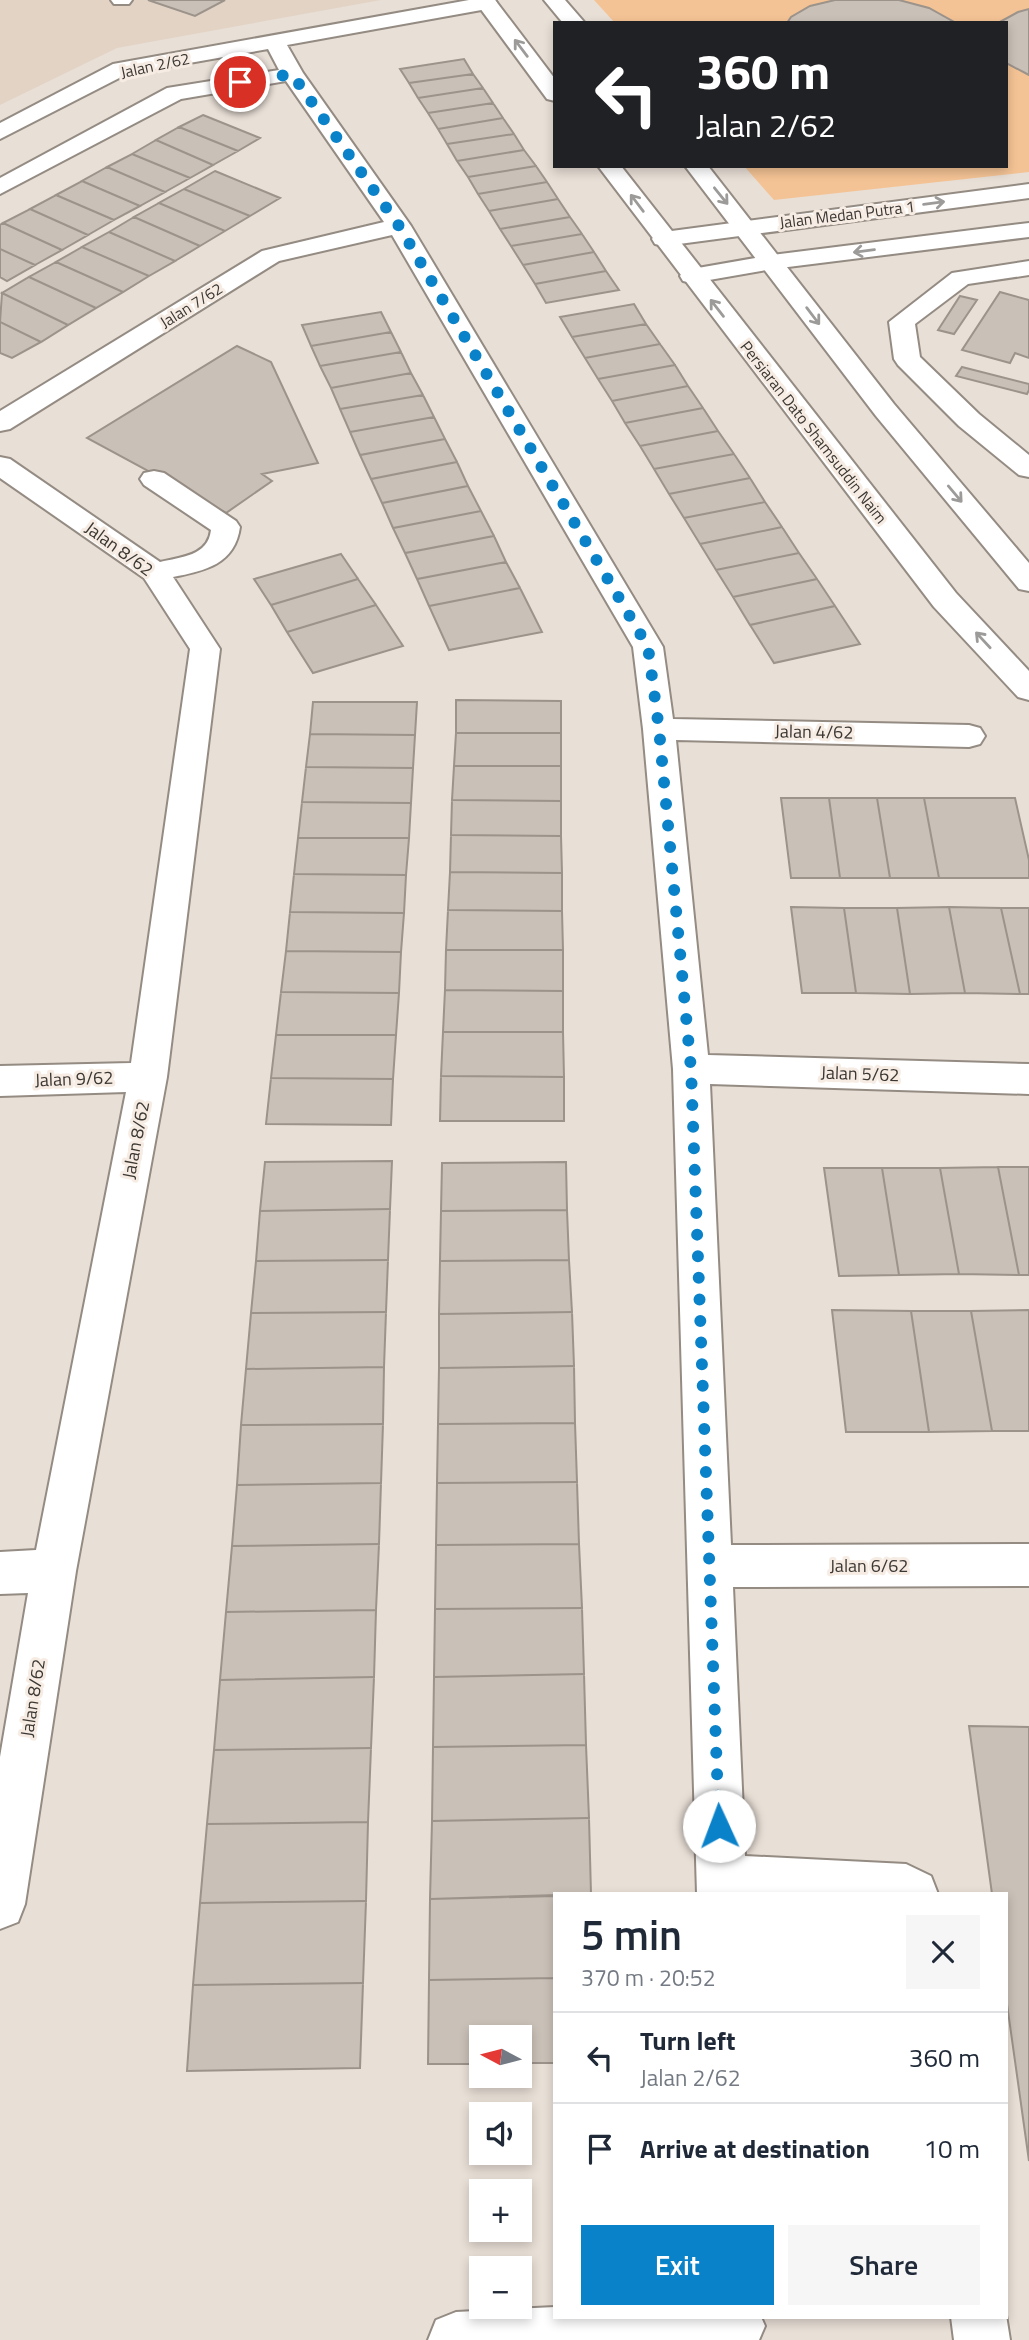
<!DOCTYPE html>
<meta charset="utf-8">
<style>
body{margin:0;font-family:"Titillium Web",sans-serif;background:#f6f6f7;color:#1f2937;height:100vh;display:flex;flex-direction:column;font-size:26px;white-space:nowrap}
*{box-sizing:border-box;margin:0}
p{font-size:23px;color:#747a83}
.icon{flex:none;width:38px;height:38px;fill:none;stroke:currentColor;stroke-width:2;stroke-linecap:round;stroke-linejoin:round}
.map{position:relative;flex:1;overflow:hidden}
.drawer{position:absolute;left:553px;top:1892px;width:455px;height:427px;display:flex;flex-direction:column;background:#fff;border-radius:0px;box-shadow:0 4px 10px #0003}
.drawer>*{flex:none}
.top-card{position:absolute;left:553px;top:21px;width:455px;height:147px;border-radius:0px;box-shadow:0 4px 10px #0003;background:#202124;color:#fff;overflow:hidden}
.needle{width:46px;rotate:277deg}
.tools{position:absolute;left:469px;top:2025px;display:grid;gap:14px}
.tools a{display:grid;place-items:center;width:63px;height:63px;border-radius:0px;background:#fff;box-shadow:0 4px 10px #0003;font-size:35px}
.pin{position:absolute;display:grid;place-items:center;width:60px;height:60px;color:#fff;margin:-30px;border:4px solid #fff;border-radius:50%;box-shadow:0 2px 7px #0007}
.me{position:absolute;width:77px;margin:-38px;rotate:358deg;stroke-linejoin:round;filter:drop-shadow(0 0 5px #0008)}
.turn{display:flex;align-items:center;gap:24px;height:147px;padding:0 28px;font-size:32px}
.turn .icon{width:91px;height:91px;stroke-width:2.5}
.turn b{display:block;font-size:49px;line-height:60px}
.round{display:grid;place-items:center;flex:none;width:74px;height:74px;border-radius:0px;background:#f6f6f7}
.head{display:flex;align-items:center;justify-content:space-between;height:119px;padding:0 28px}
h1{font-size:42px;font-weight:600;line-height:52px}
.button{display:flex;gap:14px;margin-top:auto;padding:14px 28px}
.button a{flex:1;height:80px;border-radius:0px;background:#0a82ca;color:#fff;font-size:28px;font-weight:600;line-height:80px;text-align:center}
.button a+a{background:#f6f6f7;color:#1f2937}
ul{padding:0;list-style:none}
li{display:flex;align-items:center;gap:21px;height:91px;padding:0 28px;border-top:2px solid #e0e1e3}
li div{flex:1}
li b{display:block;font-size:26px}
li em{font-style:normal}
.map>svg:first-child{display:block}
</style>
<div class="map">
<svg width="1029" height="2340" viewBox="0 0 1029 2340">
<rect width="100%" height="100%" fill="#e8dfd6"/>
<path fill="#e3d3c5" d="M0,0H381L117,48L0,105Z"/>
<path fill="#f4c395" d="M594,0H1029V172L774,200L744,166H1006V23H615Z"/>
<path fill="#c9c0b7" stroke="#9c938b" stroke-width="2" d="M148,0H225L195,16Z
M835,0H899L929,8L956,23H787L791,17L810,6Z
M1029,9V75L1006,63V23H998L1018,12Z
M464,59L473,74L409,83L400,69Z
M473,74L483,88L418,98L409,83Z
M483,88L493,103L428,113L418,98Z
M493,103L503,118L438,129L428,113Z
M203,115L260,138L238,151L179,127Z
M503,118L514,134L447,144L438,129Z
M179,127L238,151L213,165L156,140Z
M514,134L524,150L457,161L447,144Z
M156,140L213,165L190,178L132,154Z
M524,150L536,166L468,177L457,161Z
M132,154L190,178L165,192L107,167Z
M536,166L547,182L478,194L468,177Z
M107,167L165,192L140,206L82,181Z
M215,171L280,198L250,216L184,189Z
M82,181L140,206L114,220L56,195Z
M547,182L558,199L489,211L478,194Z
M184,189L250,216L225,231L159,203Z
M56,195L114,220L88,235L30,209Z
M558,199L570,217L500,229L489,211Z
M159,203L225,231L200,246L134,217Z
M30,209L88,235L62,250L3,223Z
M134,217L200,246L175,261L109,232Z
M570,217L582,234L511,246L500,229Z
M3,223L62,250L35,265L0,249V225Z
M109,232L175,261L149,276L82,247Z
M582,234L594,252L523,265L511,246Z
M82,247L149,276L123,292L56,262Z
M0,249L35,265L7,281L0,277Z
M594,252L606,271L535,284L523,265Z
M56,262L123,292L96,308L29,277Z
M606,271L619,290L546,303L535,284Z
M29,277L96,308L68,325L2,293Z
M1000,292L1029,300V358L1015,353L1010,363L962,350Z
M2,293L68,325L41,342L0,322Z
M960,296L977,300L954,334L938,330Z
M634,304L646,324L572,337L560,317Z
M381,312L391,332L311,346L302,325Z
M0,322L41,342L12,358L0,353Z
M646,324L660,344L585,358L572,337Z
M391,332L401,352L320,366L311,346Z
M660,344L675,365L598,379L585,358Z
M237,346L271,362L318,463L262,474L272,481L226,513L87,438Z
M401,352L411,373L331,388L320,366Z
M675,365L688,386L612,401L598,379Z
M962,367L1029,384V390L1027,394L956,376Z
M411,373L423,395L340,409L331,388Z
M688,386L703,408L625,423L612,401Z
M423,395L434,417L350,432L340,409Z
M703,408L718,431L640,446L625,423Z
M434,417L445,439L360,455L350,432Z
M718,431L734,454L654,469L640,446Z
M445,439L457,462L371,479L360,455Z
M734,454L750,478L669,494L654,469Z
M457,462L468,486L382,503L371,479Z
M750,478L765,502L684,518L669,494Z
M468,486L481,511L393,528L382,503Z
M765,502L782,527L700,544L684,518Z
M481,511L494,536L405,553L393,528Z
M782,527L799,553L716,570L700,544Z
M494,536L506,562L417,579L405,553Z
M799,553L817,579L733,597L716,570Z
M341,554L358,579L271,605L254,579Z
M506,562L520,588L429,606L417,579Z
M358,579L376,605L287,632L271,605Z
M817,579L835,606L750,625L733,597Z
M520,588L542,632L449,650L429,606Z
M376,605L403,646L313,673L287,632Z
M835,606L860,644L774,663L750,625Z
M456,700L561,701V733H456Z
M313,702H417L415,735L310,734Z
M456,733H561V766H454Z
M310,734L415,735L413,768L306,767Z
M454,766H561V801L452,800Z
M306,767L413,768L411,803L302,802Z
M781,798H829L840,878H791Z
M829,798H877L890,878H840Z
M877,798H924L939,878H890Z
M924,798H1015L1029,860V878H939Z
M452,800L561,801V836L451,835Z
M302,802L411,803L409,838H298Z
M451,835L561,836L562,873L450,872Z
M298,838H409L406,875L294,874Z
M450,872L562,873V911L448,910Z
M294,874L406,875L404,913L290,912Z
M791,907L844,908L856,993H802Z
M949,907L965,993L910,994L897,908Z
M949,907L1001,908L1020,994L965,993Z
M844,908H897L910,994L856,993Z
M1001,908H1029V994H1020Z
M448,910L562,911L563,950H446Z
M290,912L404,913L401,952L286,951Z
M446,950H563V991L445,990Z
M286,951L401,952L399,993L281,992Z
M445,990L563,991V1032H443Z
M281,992L399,993L396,1035H276Z
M443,1032H563L564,1077L441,1076Z
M276,1035H396L393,1079L271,1078Z
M441,1076L564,1077V1121H440Z
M271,1078L393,1079L391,1125L266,1124Z
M392,1161L390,1209L260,1211L265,1162Z
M566,1162L567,1210L441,1211L442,1163Z
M998,1167L1019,1275L959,1274L940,1168Z
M998,1167H1029V1275H1019Z
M824,1168H882L899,1275L839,1276Z
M882,1168H940L959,1274L899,1275Z
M390,1209L388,1260L256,1261L260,1211Z
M567,1210L569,1260L440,1261L441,1211Z
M388,1260L386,1312L251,1313L256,1261Z
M569,1260L572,1312L439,1314L440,1261Z
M832,1310L911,1311L929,1432H846Z
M1029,1310V1431H992L971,1311Z
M911,1311H971L992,1431L929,1432Z
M386,1312L384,1367L246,1369L251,1313Z
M572,1312L574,1366L439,1368V1314Z
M574,1366L575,1423L438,1424L439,1368Z
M384,1367L383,1424L241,1425L246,1369Z
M575,1423L577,1482L437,1483L438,1424Z
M383,1424L381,1483L237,1485L241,1425Z
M577,1482L579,1544L436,1545L437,1483Z
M381,1483L379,1544L232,1546L237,1485Z
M379,1544L376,1610L226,1612L232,1546Z
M579,1544L582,1608L435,1609L436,1545Z
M582,1608L584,1674L434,1677L435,1609Z
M376,1610L374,1677L220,1680L226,1612Z
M584,1674L586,1745L433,1747L434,1677Z
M374,1677L371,1748L214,1750L220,1680Z
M969,1726L1029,1727V2161L1006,1997V1894H992Z
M586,1745L589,1818L432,1821L433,1747Z
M371,1748L368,1822L207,1824L214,1750Z
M589,1818L591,1894L430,1899L432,1821Z
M368,1822L366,1901L200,1903L207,1824Z
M555,1896V1978L429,1980L430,1899Z
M366,1901L363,1983L193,1985L200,1903Z
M555,1978V2063H520V2037H481V2064H428L429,1980Z
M363,1983L360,2068L187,2071L193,1985Z"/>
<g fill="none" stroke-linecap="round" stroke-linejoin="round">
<g stroke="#948b83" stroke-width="4">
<path id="minor" d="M111,0H132L129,4H114Z
M469,0H495L497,3L494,7L487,9L287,45L303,73L411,226L663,647L673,719L969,725L980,728L985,736L980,744L969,747L676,740L708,1055L1029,1064V1094L710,1084L731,1545L1029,1544V1586L733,1587L745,1856L906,1864L931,1876L938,1894H697L673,1069L643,729L633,647L392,235L279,261L10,429L0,431V411L262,251L384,222L286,81L181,99L0,194V178L167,88L279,70L268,49L127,74L0,139V123L113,64Z
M1029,184V198L664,246L655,244L652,239L655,234L664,232Z
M1029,223V237L772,269L692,283L683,281L680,276L683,271L692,269L772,255Z
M1029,261V275L968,284L915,324L920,357L979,414L1029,455V477L1019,475L959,426L898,365L894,359L889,322L952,273Z
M0,457L10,459L160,562C181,557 208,556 211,530L144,485L140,479L144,473L154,471L164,473L236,521L240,527C235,564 205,571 173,577L220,649L167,1077L76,1571L25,1904L18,1922L0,1929V1757L28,1593L0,1594V1552L36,1550L126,1092L0,1096V1066L131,1063L190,649L144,578L0,478Z
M555,2307V2317H761L765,2326L759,2340H428L436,2320L456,2312Z
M1006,2315L1010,2340H954L951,2317Z"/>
</g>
<g stroke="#948b83" stroke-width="4">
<path id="major" d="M474,0H495L555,79V101L547,99Z
M544,0H565L585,23H563Z
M598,166H621L956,593L1029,671V700L1018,697L934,607Z
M685,166H708L894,404L1029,563V591L1019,589L876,416Z"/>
</g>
<use href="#minor" fill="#fff" fill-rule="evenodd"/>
<use href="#major" fill="#fff" fill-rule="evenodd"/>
</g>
<defs><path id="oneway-shaft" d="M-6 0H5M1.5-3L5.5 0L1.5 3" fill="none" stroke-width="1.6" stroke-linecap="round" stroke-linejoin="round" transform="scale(1.75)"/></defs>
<g stroke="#9d9b99">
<use href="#oneway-shaft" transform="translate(521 48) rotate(-127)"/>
<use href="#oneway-shaft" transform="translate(721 196) rotate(51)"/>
<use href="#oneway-shaft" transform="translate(637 203) rotate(-127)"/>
<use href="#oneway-shaft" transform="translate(934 203) rotate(-7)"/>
<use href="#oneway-shaft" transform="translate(864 251) rotate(173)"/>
<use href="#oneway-shaft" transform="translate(717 308) rotate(-128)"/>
<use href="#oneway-shaft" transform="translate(813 316) rotate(53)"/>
<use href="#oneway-shaft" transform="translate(955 494) rotate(50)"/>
<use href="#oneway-shaft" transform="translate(983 640) rotate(-133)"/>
</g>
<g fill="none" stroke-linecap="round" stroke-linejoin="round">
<path stroke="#0a82ca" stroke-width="12" stroke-dasharray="0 21.6" d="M240,82L292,74L399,226L648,647L659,729L691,1069L719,1826"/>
</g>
<g text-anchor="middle" stroke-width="6" stroke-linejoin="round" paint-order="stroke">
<g font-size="16" fill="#3b3733" stroke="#f6ece3">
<text transform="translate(155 65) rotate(-12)" y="6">Jalan 2/62</text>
<text transform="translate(847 214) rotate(-7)" y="6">Jalan Medan Putra 1</text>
<text transform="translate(191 305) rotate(-32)" y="6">Jalan 7/62</text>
<text transform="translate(814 432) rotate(52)" y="6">Persiaran Dato Shamsuddin Naim</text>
</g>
<g font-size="18" fill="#3b3733" stroke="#f6ece3">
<text transform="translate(119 549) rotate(36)" y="6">Jalan 8/62</text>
<text transform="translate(814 732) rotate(1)" y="6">Jalan 4/62</text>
<text transform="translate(860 1074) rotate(2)" y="6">Jalan 5/62</text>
<text transform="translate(74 1079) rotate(-2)" y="6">Jalan 9/62</text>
<text transform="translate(136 1140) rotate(-79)" y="6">Jalan 8/62</text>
<text x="869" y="1572">Jalan 6/62</text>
<text transform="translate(33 1698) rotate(-81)" y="6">Jalan 8/62</text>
</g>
</g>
</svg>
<div class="tools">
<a><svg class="needle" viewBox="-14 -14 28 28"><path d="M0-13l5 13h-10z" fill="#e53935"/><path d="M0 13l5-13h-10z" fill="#747a83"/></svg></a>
<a><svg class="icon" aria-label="sound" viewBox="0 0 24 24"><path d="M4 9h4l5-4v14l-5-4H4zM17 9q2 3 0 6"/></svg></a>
<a>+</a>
<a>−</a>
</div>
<div class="pin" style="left:240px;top:82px;background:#d93025"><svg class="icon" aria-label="arrive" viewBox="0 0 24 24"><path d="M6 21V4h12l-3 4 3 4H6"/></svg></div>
<svg class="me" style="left:719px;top:1826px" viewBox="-20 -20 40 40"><circle r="19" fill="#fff"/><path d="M0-13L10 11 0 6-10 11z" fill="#0a82ca"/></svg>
<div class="top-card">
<div class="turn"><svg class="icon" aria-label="left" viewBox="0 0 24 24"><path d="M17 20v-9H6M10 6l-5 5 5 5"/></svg><div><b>360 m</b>Jalan 2/62</div></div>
</div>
<section class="drawer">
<div class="head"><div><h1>5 min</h1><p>370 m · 20:52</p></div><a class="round"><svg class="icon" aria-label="close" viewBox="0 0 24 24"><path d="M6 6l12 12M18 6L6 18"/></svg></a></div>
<ul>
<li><svg class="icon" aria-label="left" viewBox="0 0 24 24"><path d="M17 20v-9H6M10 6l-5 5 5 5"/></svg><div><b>Turn left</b><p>Jalan 2/62</p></div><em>360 m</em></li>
<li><svg class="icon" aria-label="arrive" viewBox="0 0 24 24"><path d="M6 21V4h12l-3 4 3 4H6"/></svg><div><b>Arrive at destination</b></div><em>10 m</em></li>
</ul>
<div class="button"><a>Exit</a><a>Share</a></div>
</section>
</div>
